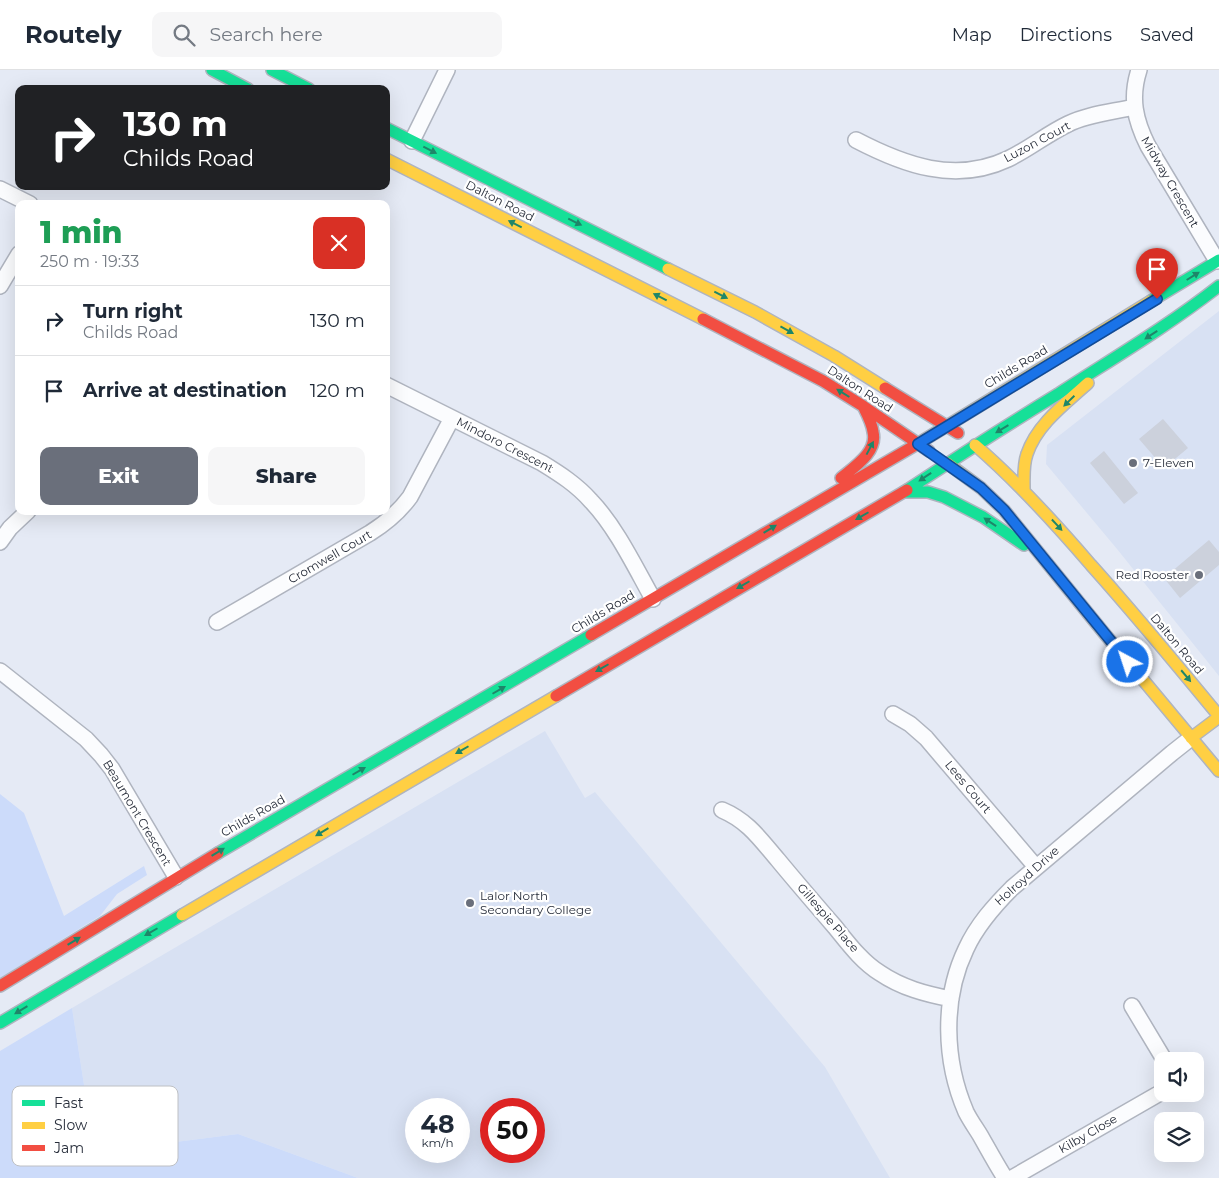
<!DOCTYPE html>
<meta charset="utf-8">
<style>
body{margin:0;font-family:Montserrat,sans-serif;background:#f6f6f7;color:#1f2937;height:100vh;display:flex;flex-direction:column;font-size:19px;white-space:nowrap}
*{box-sizing:border-box;margin:0}
p{font-size:16px;color:#747a83}
.icon{flex:none;width:28px;height:28px;fill:none;stroke:currentColor;stroke-width:2;stroke-linecap:round;stroke-linejoin:round}
.map{position:relative;flex:1;overflow:hidden}
.details{position:absolute;left:15px;top:130px;width:375px;height:315px;display:flex;flex-direction:column;background:#fff;border-radius:10px;box-shadow:0 5px 20px #0002}
.details>*{flex:none}
.banner{position:absolute;left:15px;top:15px;width:375px;height:105px;border-radius:10px;box-shadow:0 5px 20px #0002;background:#202124;color:#fff;overflow:hidden}
.buttons{position:absolute;left:1154px;top:982px;display:grid;gap:10px}
.buttons a{display:grid;place-items:center;width:50px;height:50px;border-radius:10px;background:#fff;box-shadow:0 5px 20px #0002;font-size:25px}
.speed{position:absolute;left:405px;top:1028px;display:flex;gap:10px;font-size:25px;font-weight:700;text-align:center}
.speed>*{display:grid;place-content:center;width:65px;height:65px;border-radius:50%;background:#fff;box-shadow:0 5px 20px #0002;line-height:1}
.speed small{font-size:12px;font-weight:400}
.speed .limit{border:8px solid #d22;background:#fff;color:#111}
.pin{position:absolute;display:grid;place-items:center;width:42px;height:42px;color:#fff;margin:-51px -21px;border-radius:50% 50% 50% 0;rotate:-45deg;box-shadow:0 0 5px #0007}
.pin .icon{rotate:45deg}
.me{position:absolute;width:55px;margin:-28px;rotate:320deg;stroke-linejoin:round;filter:drop-shadow(0 0 4px #0008)}
.turn{display:flex;align-items:center;gap:18px;height:105px;padding:0 25px;font-size:22px}
.turn .icon{width:65px;height:65px;stroke-width:2.5}
.turn b{display:block;font-size:35px;line-height:42px}
.round{display:grid;place-items:center;flex:none;width:52px;height:52px;border-radius:10px;background:#f6f6f7}
.overview{display:flex;align-items:center;justify-content:space-between;height:85px;padding:0 25px}
h1{font-size:30px;font-weight:800;line-height:38px;color:#1e9e55}
.action{display:flex;gap:10px;margin-top:auto;padding:10px 25px}
.action a{flex:1;height:58px;border-radius:10px;background:#6a6f7b;color:#fff;font-size:20px;font-weight:800;line-height:58px;text-align:center}
.action a+a{background:#f6f6f7;color:#1f2937}
ul{padding:0;list-style:none}
li{display:flex;align-items:center;gap:15px;height:70px;padding:0 25px;border-top:1px solid #e0e1e3}
li div{flex:1}
li b{display:block;font-size:19px}
li em{font-style:normal}
header{display:flex;align-items:center;gap:30px;box-sizing:border-box;height:70px;padding:0 25px;background:#fff;border-bottom:1px solid #e0e1e3}
header strong{font-size:24px}
nav{display:flex;gap:28px;margin-inline-start:auto;font-size:18px}
.search{width:350px;height:45px;background:#f6f6f7;display:flex;align-items:center;gap:12px;box-sizing:border-box;padding:0 18px;border-radius:10px;color:#747a83;font-size:19px}
.map>svg:first-child{display:block}
</style>
<header>
<strong>Routely</strong>
<div class="search"><svg class="icon" aria-label="search" viewBox="0 0 24 24"><circle cx="10" cy="10" r="6"/><path d="M15 15l6 6"/></svg>Search here</div>
<nav><a>Map</a><a>Directions</a><a>Saved</a></nav>
</header>
<div class="map">
<svg width="1219" height="1108" viewBox="0 0 1219 1108">
<rect width="100%" height="100%" fill="#e5eaf5"/>
<path fill="#d8e1f3" fill-rule="evenodd" d="M1219,241V606L1117,479L1046,394L1047,375Z
M545,661L585,728L595,722L825,997L890,1108H358L238,1064L113,1080L92,1066L72,938ZM416,1039H459V1081H416ZM491,1039H534V1081H491Z"/>
<path fill="#ccdbfa" d="M0,724L24,743L64,846L144,796L147,805L117,824L100,846L0,908Z
M72,938L92,1066L113,1080L238,1064L358,1108H0V981Z"/>
<path fill="#ccd1dc" d="M1163,349L1188,378L1164,398L1139,369Z
M1104,381L1138,423L1124,434L1090,393Z
M1209,470L1219,482V495L1180,528L1164,508Z"/>
<g fill="none" stroke-linecap="round" stroke-linejoin="round">
<g stroke="#afb4bf" stroke-width="18">
<path id="street" d="M1139,0C1130,28 1135,50 1148,76L1217,191
M856,70C904,95 955,114 1008,89C1029,79 1047,64 1068,54C1088,44 1113,42 1134,37
M412,71L447,0
M0,119L30,134
M0,216L19,184
M386,315L542,393C560,404 577,415 591,431C616,457 635,497 653,529
M0,472L10,458L28,441
M217,552L370,463C386,453 399,442 410,427L452,348
M0,601L86,669L101,685L112,699L176,807
M893,644L910,654L926,668L1036,797
M722,740C748,751 760,769 778,790C797,813 816,835 835,857C848,873 862,892 880,903C902,918 926,924 951,929
M1132,936L1165,991
M1005,1108C996,1094 988,1079 980,1065C975,1057 970,1050 966,1042C944,991 942,929 966,879C977,855 994,836 1012,818L1172,683L1191,668
M1012,1108L1160,1023L1162,1020"/>
</g>
<g stroke="#afb4bf" stroke-width="14">
<path id="fast" d="M212,0L248,19
M272,0L309,19
M386,58L668,199
M1151,231L1219,190
M907,420C957,387 1007,355 1058,324C1112,289 1168,256 1219,216
M904,422H928L944,427L983,447L1024,475
M218,783L591,565
M0,953L182,845"/>
</g>
<g stroke="#afb4bf" stroke-width="14">
<path id="slow" d="M386,89L703,249
M668,199L755,242L834,286L885,318
M919,373L1151,231
M975,375C1018,412 1055,453 1091,495C1135,544 1177,595 1219,646
M947,393L981,418L1004,440L1104,563L1219,701
M1024,419C1024,407 1023,395 1027,384C1037,354 1066,333 1088,313
M1191,668L1219,647
M182,845L556,626"/>
</g>
<g stroke="#afb4bf" stroke-width="14">
<path id="jam" d="M703,249L823,311L863,336L929,381
M885,318L958,363
M841,408C854,397 878,382 873,362C872,353 867,344 863,336
M591,565L919,373
M556,626L907,420
M0,916L218,783"/>
</g>
<use href="#street" stroke="#fbfcfe" stroke-width="15"/>
<use href="#fast" stroke="#16e098" stroke-width="11"/>
<use href="#slow" stroke="#ffcf43" stroke-width="11"/>
<use href="#jam" stroke="#f24e42" stroke-width="11"/>
</g>
<defs><path id="oneway-solid" d="M-6-.8H1V-3.2L6.5 0L1 3.2V.8H-6Z" transform="scale(1.25)"/></defs>
<g fill="#1e8669">
<use href="#oneway-solid" transform="translate(430 80) rotate(27)"/>
<use href="#oneway-solid" transform="translate(575 152) rotate(26)"/>
<use href="#oneway-solid" transform="translate(515 154) rotate(-153)"/>
<use href="#oneway-solid" transform="translate(1193 206) rotate(-32)"/>
<use href="#oneway-solid" transform="translate(721 225) rotate(27)"/>
<use href="#oneway-solid" transform="translate(660 227) rotate(-153)"/>
<use href="#oneway-solid" transform="translate(787 260) rotate(29)"/>
<use href="#oneway-solid" transform="translate(1151 265) rotate(147)"/>
<use href="#oneway-solid" transform="translate(843 323) rotate(-148)"/>
<use href="#oneway-solid" transform="translate(1069 331) rotate(136)"/>
<use href="#oneway-solid" transform="translate(1002 359) rotate(149)"/>
<use href="#oneway-solid" transform="translate(870 378) rotate(-62)"/>
<use href="#oneway-solid" transform="translate(925 407) rotate(146)"/>
<use href="#oneway-solid" transform="translate(862 446) rotate(150)"/>
<use href="#oneway-solid" transform="translate(990 452) rotate(-146)"/>
<use href="#oneway-solid" transform="translate(1057 455) rotate(47)"/>
<use href="#oneway-solid" transform="translate(770 459) rotate(-31)"/>
<use href="#oneway-solid" transform="translate(743 515) rotate(150)"/>
<use href="#oneway-solid" transform="translate(602 598) rotate(150)"/>
<use href="#oneway-solid" transform="translate(1186 606) rotate(50)"/>
<use href="#oneway-solid" transform="translate(499 620) rotate(-30)"/>
<use href="#oneway-solid" transform="translate(462 680) rotate(150)"/>
<use href="#oneway-solid" transform="translate(359 701) rotate(-30)"/>
<use href="#oneway-solid" transform="translate(322 762) rotate(149)"/>
<use href="#oneway-solid" transform="translate(218 782) rotate(-31)"/>
<use href="#oneway-solid" transform="translate(151 862) rotate(150)"/>
<use href="#oneway-solid" transform="translate(74 871) rotate(-31)"/>
<use href="#oneway-solid" transform="translate(21 940) rotate(149)"/>
</g>
<g fill="none" stroke-linecap="round" stroke-linejoin="round">
<g stroke="#114b97" stroke-width="12">
<path id="route" d="M1128,592L1004,440L981,418L918,374L1157,229"/>
</g>
<use href="#route" stroke="#1a73e8" stroke-width="9"/>
</g>
<g fill="#6a6f7b" stroke="#fff" stroke-width="2">
<circle cx="1133" cy="393" r="5"/>
<circle cx="1199" cy="505" r="5"/>
<circle cx="470" cy="833" r="5"/>
</g>
<g text-anchor="middle" stroke-width="4.5" stroke-linejoin="round" paint-order="stroke">
<g font-size="12" fill="#272d3a" stroke="#fff">
<text transform="translate(1037 72) rotate(-28)" y="4">Luzon Court</text>
<text transform="translate(1170 112) rotate(60)" y="4">Midway Crescent</text>
<text transform="translate(500 131) rotate(27)" y="4">Dalton Road</text>
<text transform="translate(1016 297) rotate(-31)" y="4">Childs Road</text>
<text transform="translate(860 319) rotate(33)" y="4">Dalton Road</text>
<text transform="translate(505 375) rotate(27)" y="4">Mindoro Crescent</text>
<text transform="translate(330 487) rotate(-30)" y="4">Cromwell Court</text>
<text transform="translate(603 542) rotate(-31)" y="4">Childs Road</text>
<text transform="translate(1177 574) rotate(50)" y="4">Dalton Road</text>
<text transform="translate(968 717) rotate(50)" y="4">Lees Court</text>
<text transform="translate(137 743) rotate(59)" y="4">Beaumont Crescent</text>
<text transform="translate(253 746) rotate(-30)" y="4">Childs Road</text>
<text transform="translate(1027 806) rotate(-42)" y="4">Holroyd Drive</text>
<text transform="translate(828 848) rotate(49)" y="4">Gillespie Place</text>
<text transform="translate(1088 1064) rotate(-30)" y="4">Kilby Close</text>
</g>
<g font-size="12" fill="#272d3a" stroke="#fff" text-anchor="start">
<text x="1143" y="397">7-Eleven</text>
<text x="1189" y="509" text-anchor="end">Red Rooster</text>
<text x="480" y="830">Lalor North<tspan x="480" dy="14">Secondary College</tspan></text>
</g>
</g>
<rect x="12" y="1016" width="166" height="80" rx="8" fill="#fff" stroke="#bec0c4" stroke-width="1"/>
<rect x="22" y="1030" width="23" height="6" fill="#16e098"/>
<rect x="22" y="1052" width="23" height="7" fill="#ffcf43"/>
<rect x="22" y="1075" width="23" height="6" fill="#f24e42"/>
<g font-size="14" fill="#272d3a">
<text x="54" y="1038">Fast</text>
<text x="54" y="1060">Slow</text>
<text x="54" y="1083">Jam</text>
</g>
</svg>
<div class="buttons">
<a><svg class="icon" aria-label="sound" viewBox="0 0 24 24"><path d="M4 9h4l5-4v14l-5-4H4zM17 9q2 3 0 6"/></svg></a>
<a><svg class="icon" aria-label="layers" viewBox="0 0 24 24"><path d="M12 4l9 5-9 5-9-5zM3 14l9 5 9-5"/></svg></a>
</div>
<div class="speed"><div>48<small>km/h</small></div><div class="limit">50</div></div>
<div class="pin" style="left:1157px;top:229px;background:#d93025"><svg class="icon" aria-label="arrive" viewBox="0 0 24 24"><path d="M6 21V4h12l-3 4 3 4H6"/></svg></div>
<svg class="me" style="left:1128px;top:592px" viewBox="-20 -20 40 40"><circle r="17" fill="#1a73e8" stroke="#fff" stroke-width="3"/><path d="M0-11L8 9 0 5-8 9z" fill="#fff"/></svg>
<div class="banner">
<div class="turn"><svg class="icon" aria-label="right" viewBox="0 0 24 24"><path d="M7 20v-9h11M14 6l5 5-5 5"/></svg><div><b>130 m</b>Childs Road</div></div>
</div>
<section class="details">
<div class="overview"><div><h1>1 min</h1><p>250 m · 19:33</p></div><a class="round" style="background:#d93025;color:#fff"><svg class="icon" aria-label="close" viewBox="0 0 24 24"><path d="M6 6l12 12M18 6L6 18"/></svg></a></div>
<ul>
<li><svg class="icon" aria-label="right" viewBox="0 0 24 24"><path d="M7 20v-9h11M14 6l5 5-5 5"/></svg><div><b>Turn right</b><p>Childs Road</p></div><em>130 m</em></li>
<li><svg class="icon" aria-label="arrive" viewBox="0 0 24 24"><path d="M6 21V4h12l-3 4 3 4H6"/></svg><div><b>Arrive at destination</b></div><em>120 m</em></li>
</ul>
<div class="action"><a>Exit</a><a>Share</a></div>
</section>
</div>
